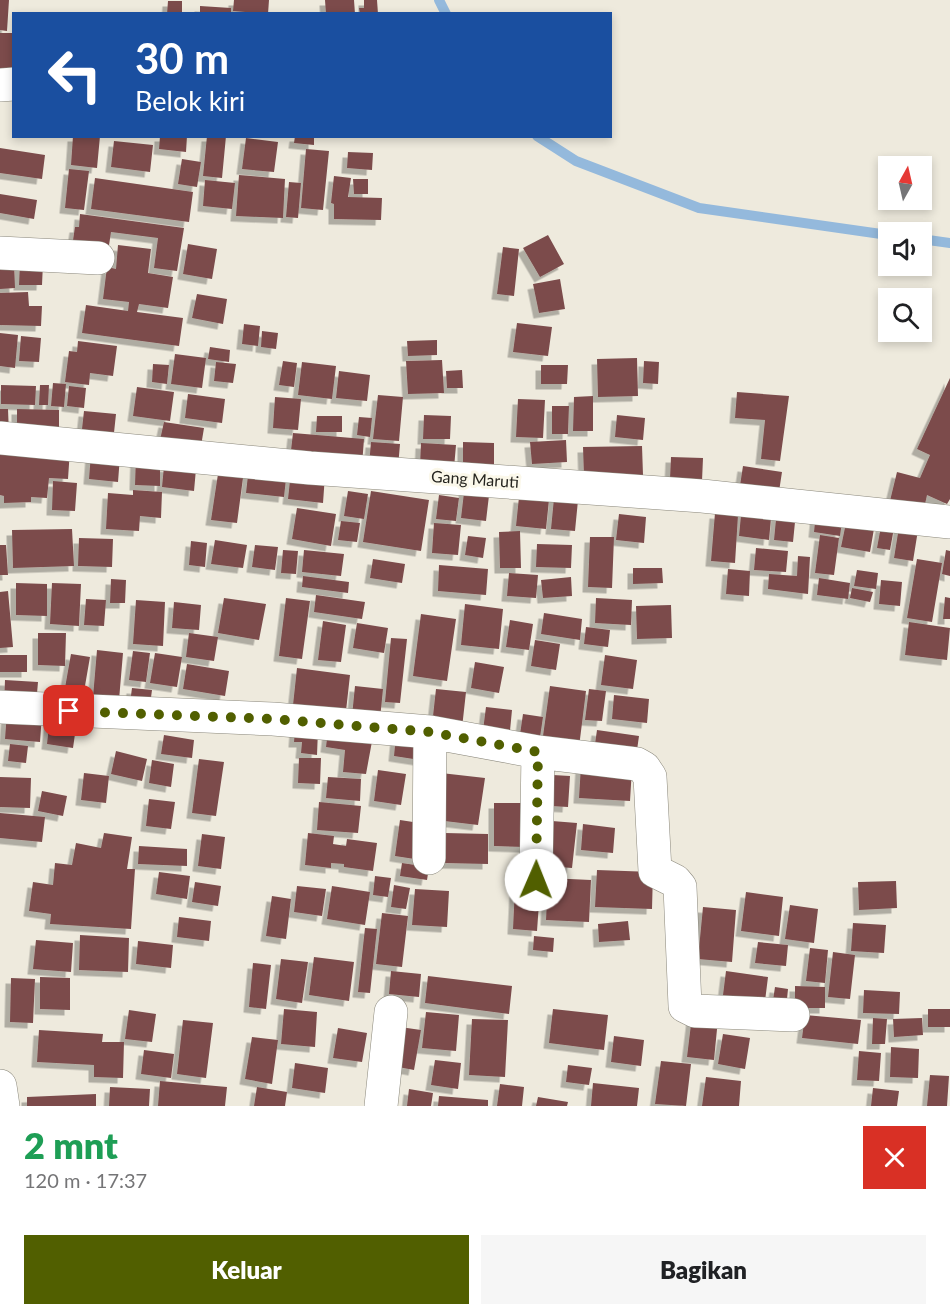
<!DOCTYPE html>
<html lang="id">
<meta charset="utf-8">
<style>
body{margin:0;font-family:Lato,sans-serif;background:#f6f6f6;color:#202124;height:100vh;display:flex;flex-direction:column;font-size:22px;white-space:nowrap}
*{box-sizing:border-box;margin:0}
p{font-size:20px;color:#757577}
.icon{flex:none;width:33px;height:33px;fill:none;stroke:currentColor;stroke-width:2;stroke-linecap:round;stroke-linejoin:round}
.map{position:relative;height:1106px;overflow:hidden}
.side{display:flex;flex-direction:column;background:#fff;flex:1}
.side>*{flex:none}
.hud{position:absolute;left:12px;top:12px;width:600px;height:126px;border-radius:0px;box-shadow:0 3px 9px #0003;background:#1a4fa0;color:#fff;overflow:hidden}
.needle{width:39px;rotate:8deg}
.tools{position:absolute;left:878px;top:156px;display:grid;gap:12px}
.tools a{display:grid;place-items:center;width:54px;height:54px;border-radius:0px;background:#fff;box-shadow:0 3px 9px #0003;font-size:30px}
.pin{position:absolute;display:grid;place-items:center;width:51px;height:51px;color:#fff;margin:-26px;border-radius:12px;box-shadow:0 3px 9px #0006}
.me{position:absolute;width:66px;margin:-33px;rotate:1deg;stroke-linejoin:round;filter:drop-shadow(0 0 4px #0008)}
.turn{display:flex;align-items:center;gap:21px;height:126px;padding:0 24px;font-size:27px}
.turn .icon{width:78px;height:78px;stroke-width:2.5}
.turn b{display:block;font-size:42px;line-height:51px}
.round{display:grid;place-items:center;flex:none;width:63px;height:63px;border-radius:0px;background:#f6f6f6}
.head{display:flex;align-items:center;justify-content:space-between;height:102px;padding:0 24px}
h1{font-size:36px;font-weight:800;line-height:45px;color:#1e9e55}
.button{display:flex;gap:12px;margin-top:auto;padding:12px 24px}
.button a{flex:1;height:69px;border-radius:0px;background:#515f00;color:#fff;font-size:24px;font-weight:800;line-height:69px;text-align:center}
.button a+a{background:#f6f6f6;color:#202124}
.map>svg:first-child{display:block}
</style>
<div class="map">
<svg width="950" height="1106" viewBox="0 0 950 1106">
<defs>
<filter id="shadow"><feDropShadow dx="-5.5" dy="5.5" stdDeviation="0" flood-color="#0004"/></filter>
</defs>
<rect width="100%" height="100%" fill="#eeeadd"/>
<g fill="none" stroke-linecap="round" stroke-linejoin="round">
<path stroke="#94b9dc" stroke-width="10" d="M439,0L446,14
M537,136L576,161L699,208L888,235
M921,239L950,243"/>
</g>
<path fill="#7b4c4c" filter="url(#shadow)" d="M0,0H9L7,31L0,30Z
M234,0H269L268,14L233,11Z
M325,0H354L355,14H326Z
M364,0H377L378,14H360L359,8H364Z
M168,1H182V14H167Z
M200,6L231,8V14H200Z
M0,33H14V70H0Z
M73,136H100L97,168L71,165Z
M160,136H187L186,152L159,149Z
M207,136H226L222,178L203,176Z
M295,136H314V145L294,143Z
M246,138L278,142L274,172L242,169Z
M114,141L153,145L150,172L111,167Z
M0,148L45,155L42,179L0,173Z
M306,149L329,151L323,210L301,208Z
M348,152L373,153L372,170L347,168Z
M182,159L201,162L197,187L178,184Z
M69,169L89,171L84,210L65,208Z
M239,175L285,179L283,218L236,216Z
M334,176L351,178L348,197L382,198L381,220L334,219V204L331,203Z
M95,178L193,192L189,222L91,209Z
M353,179H368V194H354Z
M205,180L235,183L232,209L203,206Z
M289,182L301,183L298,218L286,217Z
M0,194L37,200L34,219L0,213Z
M80,214L184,228L177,271L154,268L158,238L111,232L108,252L72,247L75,227H79Z
M548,235L564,264L540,277L523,248Z
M188,244L217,249L212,279L183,274Z
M118,245L151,249L148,273L173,277L168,308L139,304L137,312L183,318L179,346L82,333L86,305L128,311L129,302L103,299L107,267L116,269Z
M503,247L519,249L514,296L497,294Z
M0,260H14L15,288L0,289Z
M20,262L43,263L42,285H19Z
M560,279L565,309L539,313L533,284Z
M28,292L29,306H42L41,326L0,325V293Z
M197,294L227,299L223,324L192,318Z
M517,323L552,327L548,356L513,352Z
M244,324L260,326L258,346L242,344Z
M262,331L278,333L276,349L261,347Z
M0,333L18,335L15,368L0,366Z
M21,336L41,338L39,362L19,361Z
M437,340V355L408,356L407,341Z
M78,341L117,346L113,376L90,373L89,385L65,382L69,351L77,352Z
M210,347L230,350L229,362L208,359Z
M175,354L206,358L202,388L171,384Z
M637,358L638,396L598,397L597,359Z
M442,360L444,393L408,394L406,361Z
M283,361L297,363L294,387L279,385Z
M644,361L659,362L658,384L643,383Z
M216,362L236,364L233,383L214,381Z
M302,362L336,366L332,399L298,395Z
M153,364L169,365L167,384L152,382Z
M541,365H568L567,384H541Z
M462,370L463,388H447L446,371Z
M339,371L370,375L367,401L336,398Z
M950,378V499L947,504L927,495L922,518L888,509L897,472L920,478L930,455L917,449Z
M53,383L66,384L64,407L51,406Z
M1,385L36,386L35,405L1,404Z
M40,385H49L48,405H39Z
M69,386L86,388L84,408L67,406Z
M137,387L174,392L170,421L133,416Z
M737,392L789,396L780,461L761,459L765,420L735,418Z
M188,394L225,399L222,423L185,418Z
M378,395L403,397L399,441L373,439Z
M593,396V431H573L574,397Z
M275,397L301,399L298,430L273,428Z
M518,399L545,400L543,438L516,437Z
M552,406H569L568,434H552Z
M0,409H8L9,435L0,436Z
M17,409L59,410V435L17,434Z
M84,411L116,414L113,442L81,438Z
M424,415L451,416L450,439H423Z
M617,415L645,418L643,440L615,437Z
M317,416H342V432H316Z
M359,417L372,418L370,437L357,435Z
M164,422L204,428L201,446L160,440Z
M293,433L364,439L362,465L290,459Z
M566,440L567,462L532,464L530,442Z
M371,442L400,444L398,467L369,465Z
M463,442L494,443V466L463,465Z
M0,443L70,449L68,479L49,478L47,498L31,497V502L4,503V496L0,495Z
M421,443L456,445L454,468L420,466Z
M642,446L643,475L584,476L583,447Z
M91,453L120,456L118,482L89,479Z
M136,455L160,456V486L135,485Z
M671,457L703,458L702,481L670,479Z
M164,466L196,469L194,491L162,487Z
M249,466L287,470L284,497L246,493Z
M743,466L782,472L778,498L739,492Z
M291,471L325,475L323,503L288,499Z
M218,474L243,478L237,523L211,520Z
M53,481L77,483L75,511L52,510Z
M465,484L490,487L486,521L461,518Z
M555,488L579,490L575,531L551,529Z
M133,490L162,492L161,518L140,516L139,531L106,529L108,493L133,495Z
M348,491L368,494L364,519L344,516Z
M371,491L429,500L421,551L363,542Z
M439,495L459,498L456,521L436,519Z
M519,497L549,500L546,529L516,526Z
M742,505L772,508L769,540L739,536Z
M297,508L336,514L331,546L292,539Z
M777,509L796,512L793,542L774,540Z
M816,512L843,515L840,536L814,532Z
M715,513L738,515L735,563L711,561Z
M619,514L646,517L644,543L616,540Z
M847,518L875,523L870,552L841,547Z
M341,521L360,523L357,542L338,540Z
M434,523L461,525L458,555L432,553Z
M881,526L894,528L890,550L877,548Z
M899,527L918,530L913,561L894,558Z
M72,529L74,566L13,568L12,530Z
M520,531L521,568H500L499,532Z
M820,535L839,538L834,575L815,573Z
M468,536L486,538L483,558L465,555Z
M590,537H614L612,588L588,587Z
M79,538L113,539L112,567L78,566Z
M215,540L247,545L243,568L211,564Z
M191,541L207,543L205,567L189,565Z
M537,544L572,545L571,568L536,567Z
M0,545H6L8,575H0Z
M255,545L278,547L275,570L252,567Z
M756,548L788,551L786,572L754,570Z
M283,550L298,551L296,574L281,573Z
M304,550L344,554L341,576L302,572Z
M946,550L950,551V576L942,574Z
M798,556L810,557L808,594L768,589L769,574L797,576Z
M373,559L405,564L402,583L370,578Z
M917,559L942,563L932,622L907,618Z
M439,565L488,569L486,595L438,591Z
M633,568H662L663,583L633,584Z
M728,569L750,571L749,596L726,594Z
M857,570L878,573L876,589L854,586Z
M509,573L538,575L536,598L507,596Z
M303,576L349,582L348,593L302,587Z
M571,577L572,596L543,598L541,580Z
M819,578L850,583L848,599L817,595Z
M111,579L126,580L125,603H110Z
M881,580L902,582L900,606L879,604Z
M16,583L47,584V616L16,615Z
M52,583L81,584L79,626L50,624Z
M852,588L873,592L870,602L850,598Z
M8,591L13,647L0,648V592Z
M316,595L365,602L362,619L314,612Z
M945,597L950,598V619H943Z
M224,598L266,604L259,640L218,633Z
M286,598L310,601L302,659L279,656Z
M596,598L632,600L631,625L595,623Z
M86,599L106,600L104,626L84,625Z
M136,600L165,602L163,646L133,644Z
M174,602L201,605L199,630L172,628Z
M465,604L503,609L499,649L461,645Z
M671,605L672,638L637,639L636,606Z
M544,613L582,619L580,640L541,634Z
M421,614L456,619L447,681L413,676Z
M510,620L533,624L529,650L506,647Z
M323,621L346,625L341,662L318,660Z
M909,622L950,628L947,660L905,655Z
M357,623L388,628L384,653L353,648Z
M586,627L610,630L608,647L584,644Z
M38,633H66L65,666L38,665Z
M189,633L218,637L214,661L186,657Z
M391,638L407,639L400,703L385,702Z
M535,640L560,644L556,670L531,666Z
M97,650L123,653L119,700L93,697Z
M133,651L150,653L146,682L129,680Z
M155,653L182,657L177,687L150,683Z
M71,654L90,657L82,703L63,699Z
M0,655H27V672H0Z
M605,655L637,660L633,689L601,685Z
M475,662L504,667L499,693L471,688Z
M187,664L229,671L225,696L183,689Z
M297,668L350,675L346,711L293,705Z
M5,680L38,682L36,705L4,704Z
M355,686L383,689L380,719L352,716Z
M550,686L586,691L579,747L542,743Z
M132,688L152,690L150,705L130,703Z
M436,689L466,692L462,728L432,725Z
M589,689L606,691L602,721L585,720Z
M614,695L649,699L647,723L612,719Z
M486,707L512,710L509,741L482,738Z
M7,711L42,714L40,742L5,739Z
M523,714L543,717L539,744L519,741Z
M50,716L77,720L73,748L47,744Z
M295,729L318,730L317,755L301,753L302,742H294Z
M328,730L373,736L366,774L343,772L345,750L326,747Z
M597,730L639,736L636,757L594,751Z
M164,735L194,740L192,758L161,754Z
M396,735L422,738L420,760L394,756Z
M10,744L28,746L26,763L8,761Z
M116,751L147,759L142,781L111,774Z
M299,758H321L320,784L298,783Z
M199,759L224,762L216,816L192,813Z
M152,760L174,764L171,787L149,783Z
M581,765L632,768L630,801L579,798Z
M378,770L406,774L401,805L374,801Z
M84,773L109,776L106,803L81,800Z
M441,773L485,778L478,825L436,820Z
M553,775L570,776L568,807L551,806Z
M0,777L31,778L30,808L0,807Z
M328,777L361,779L360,801L326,798Z
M42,791L67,796L63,816L38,811Z
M149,799L175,802L171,829L146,826Z
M319,802L361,806L358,833L317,830Z
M494,803H526L525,847L494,846Z
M0,813L45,817L42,842L0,838Z
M400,820L426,824L421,860L395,856Z
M552,821L577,823L572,868L547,866Z
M583,824L615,828L613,853L581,850Z
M104,833L132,837L127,869H135L131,929L50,924L51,914L29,911L33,882L53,885L55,863L72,865L76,843L101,848Z
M308,833L334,836L333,844L346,846L347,839L377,843L373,871L344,867V864L331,863V868L305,865Z
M445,833L488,834V864L445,863Z
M202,834L225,837L221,869L198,866Z
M139,846L187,849V866L138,864Z
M402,863L429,867L427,880L400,876Z
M597,870L653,872L652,909L595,907Z
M159,872L190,876L187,899L156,894Z
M375,876L391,878L388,897L373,895Z
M548,878L591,880L589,922L546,920Z
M896,881L897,908L859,910L858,882Z
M195,882L221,886L218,906L192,902Z
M394,885L410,888L406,909L391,907Z
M297,886L326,889L322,916L294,912Z
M332,886L370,892L365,925L327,919Z
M515,887L540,889L537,931L513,929Z
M415,889L449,891L447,927L412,925Z
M746,892L783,897L779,936L741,931Z
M272,896L291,899L286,939L266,936Z
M790,905L818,909L814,943L785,939Z
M703,907L736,910L732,962L698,959Z
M382,913L408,916L402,967L376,964Z
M179,917L211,921L209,941L177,937Z
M628,921L630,940L599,942L598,924Z
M853,923L886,925L884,953L851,951Z
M365,928L377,929L370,993L358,992Z
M80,935L129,938L128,972L79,970Z
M534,936L554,938L553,952L533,950Z
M36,940L73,943L71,972L33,969Z
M138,941L173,945L171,968L136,964Z
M758,942L788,945L786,966L755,963Z
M810,948L828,950L825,983L806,981Z
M833,952L855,955L850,999L828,997Z
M314,957L354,962L349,1001L309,995Z
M281,959L308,962L302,1003L276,999Z
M253,963L271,965L266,1009L249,1007Z
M391,971L421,974L419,997L389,994Z
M726,971L768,977L764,1009L722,1003Z
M428,976L512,986L509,1014L425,1003Z
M40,977L70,978V1010L40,1009Z
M11,978L35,979L33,1023L10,1022Z
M795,986L825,987V1008H795Z
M775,987L788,989L786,1009L772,1007Z
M864,990L900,992L899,1014L863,1013Z
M284,1009L317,1012L315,1047L281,1044Z
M553,1009L608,1015L604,1050L549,1043Z
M928,1009H950V1027H928Z
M129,1010L156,1014L152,1042L125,1039Z
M426,1012L459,1015L456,1051L422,1048Z
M805,1015L861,1020L858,1044L802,1038Z
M692,1016L718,1019L714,1060L687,1057Z
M873,1018L887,1019L885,1044H872Z
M922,1018L923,1035L894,1037L893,1019Z
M472,1019L508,1020L505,1077L469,1075Z
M183,1020L213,1023L206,1078L177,1074Z
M400,1027L421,1030L414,1070L393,1066Z
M338,1028L367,1033L362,1062L333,1058Z
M39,1030L103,1034L102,1042H124L123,1078L94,1077V1065L37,1062Z
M723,1034L750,1038L745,1069L718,1064Z
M614,1036L644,1040L641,1066L611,1062Z
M252,1037L278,1040L272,1084L245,1079Z
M891,1047L919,1049L918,1078L890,1077Z
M144,1050L174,1054L171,1078L141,1074Z
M859,1051L881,1053L879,1081L857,1080Z
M435,1060L461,1063L458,1089L431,1085Z
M661,1061L691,1064L686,1106L655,1104Z
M295,1063L328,1068L325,1093L292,1088Z
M568,1065L592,1068L589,1085L566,1082Z
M930,1075L949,1076L947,1106H927Z
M706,1077L741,1081L739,1106H702Z
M160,1081L227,1087L225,1106H158Z
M593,1083L639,1088L637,1106H591Z
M500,1084L524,1087L522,1106H497Z
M110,1087L150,1089L149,1106H109Z
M257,1087L287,1092L285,1106H254Z
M873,1088L899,1091L897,1106H871Z
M409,1089L433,1093L431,1106H407Z
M96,1094V1106H27V1097Z
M439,1096L488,1100V1106H438Z
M538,1097L568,1102L567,1106H536Z"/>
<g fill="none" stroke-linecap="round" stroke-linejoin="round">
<g stroke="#8a877b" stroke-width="34">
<path id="street" d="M0,85L14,84
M0,253L98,258
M0,438L310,468L702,496L950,522
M0,707L273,719L430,732L538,752L637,764L644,768L650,777L655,871L675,881L680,887L685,1006L695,1011L793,1015
M429,858L430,732
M536,880L538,752
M0,1086L3,1106
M381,1106L391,1012"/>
</g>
<use href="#street" stroke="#fff" stroke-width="33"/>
</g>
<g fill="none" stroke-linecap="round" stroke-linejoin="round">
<path stroke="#515f00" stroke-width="10" stroke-dasharray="0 18" d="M69,711L273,719L430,732L538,752L536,880"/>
</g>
<g text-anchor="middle" stroke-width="6" stroke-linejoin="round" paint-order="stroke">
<g font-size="16" fill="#25241f" stroke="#fbf8ea">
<text transform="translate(475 479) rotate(4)" y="6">Gang Maruti</text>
</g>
</g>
</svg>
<div class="tools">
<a><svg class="needle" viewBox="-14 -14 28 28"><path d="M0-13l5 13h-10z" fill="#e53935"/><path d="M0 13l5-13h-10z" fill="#757577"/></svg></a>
<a><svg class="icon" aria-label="sound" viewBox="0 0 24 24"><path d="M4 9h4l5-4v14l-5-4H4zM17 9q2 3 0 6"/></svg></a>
<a><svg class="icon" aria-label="search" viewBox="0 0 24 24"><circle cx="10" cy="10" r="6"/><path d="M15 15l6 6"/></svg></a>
</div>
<div class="pin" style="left:69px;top:711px;background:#d93025"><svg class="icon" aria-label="arrive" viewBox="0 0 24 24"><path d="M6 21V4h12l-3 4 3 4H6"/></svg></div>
<svg class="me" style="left:536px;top:880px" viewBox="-20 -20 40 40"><circle r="19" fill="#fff"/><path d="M0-13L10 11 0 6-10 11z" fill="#515f00"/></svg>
<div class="hud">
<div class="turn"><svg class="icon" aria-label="left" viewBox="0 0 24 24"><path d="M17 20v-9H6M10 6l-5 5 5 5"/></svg><div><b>30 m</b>Belok kiri</div></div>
</div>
</div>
<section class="side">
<div class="head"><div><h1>2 mnt</h1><p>120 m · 17:37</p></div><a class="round" style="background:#d93025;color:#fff"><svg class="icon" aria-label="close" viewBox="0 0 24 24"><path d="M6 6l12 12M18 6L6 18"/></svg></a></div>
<div class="button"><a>Keluar</a><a>Bagikan</a></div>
</section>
